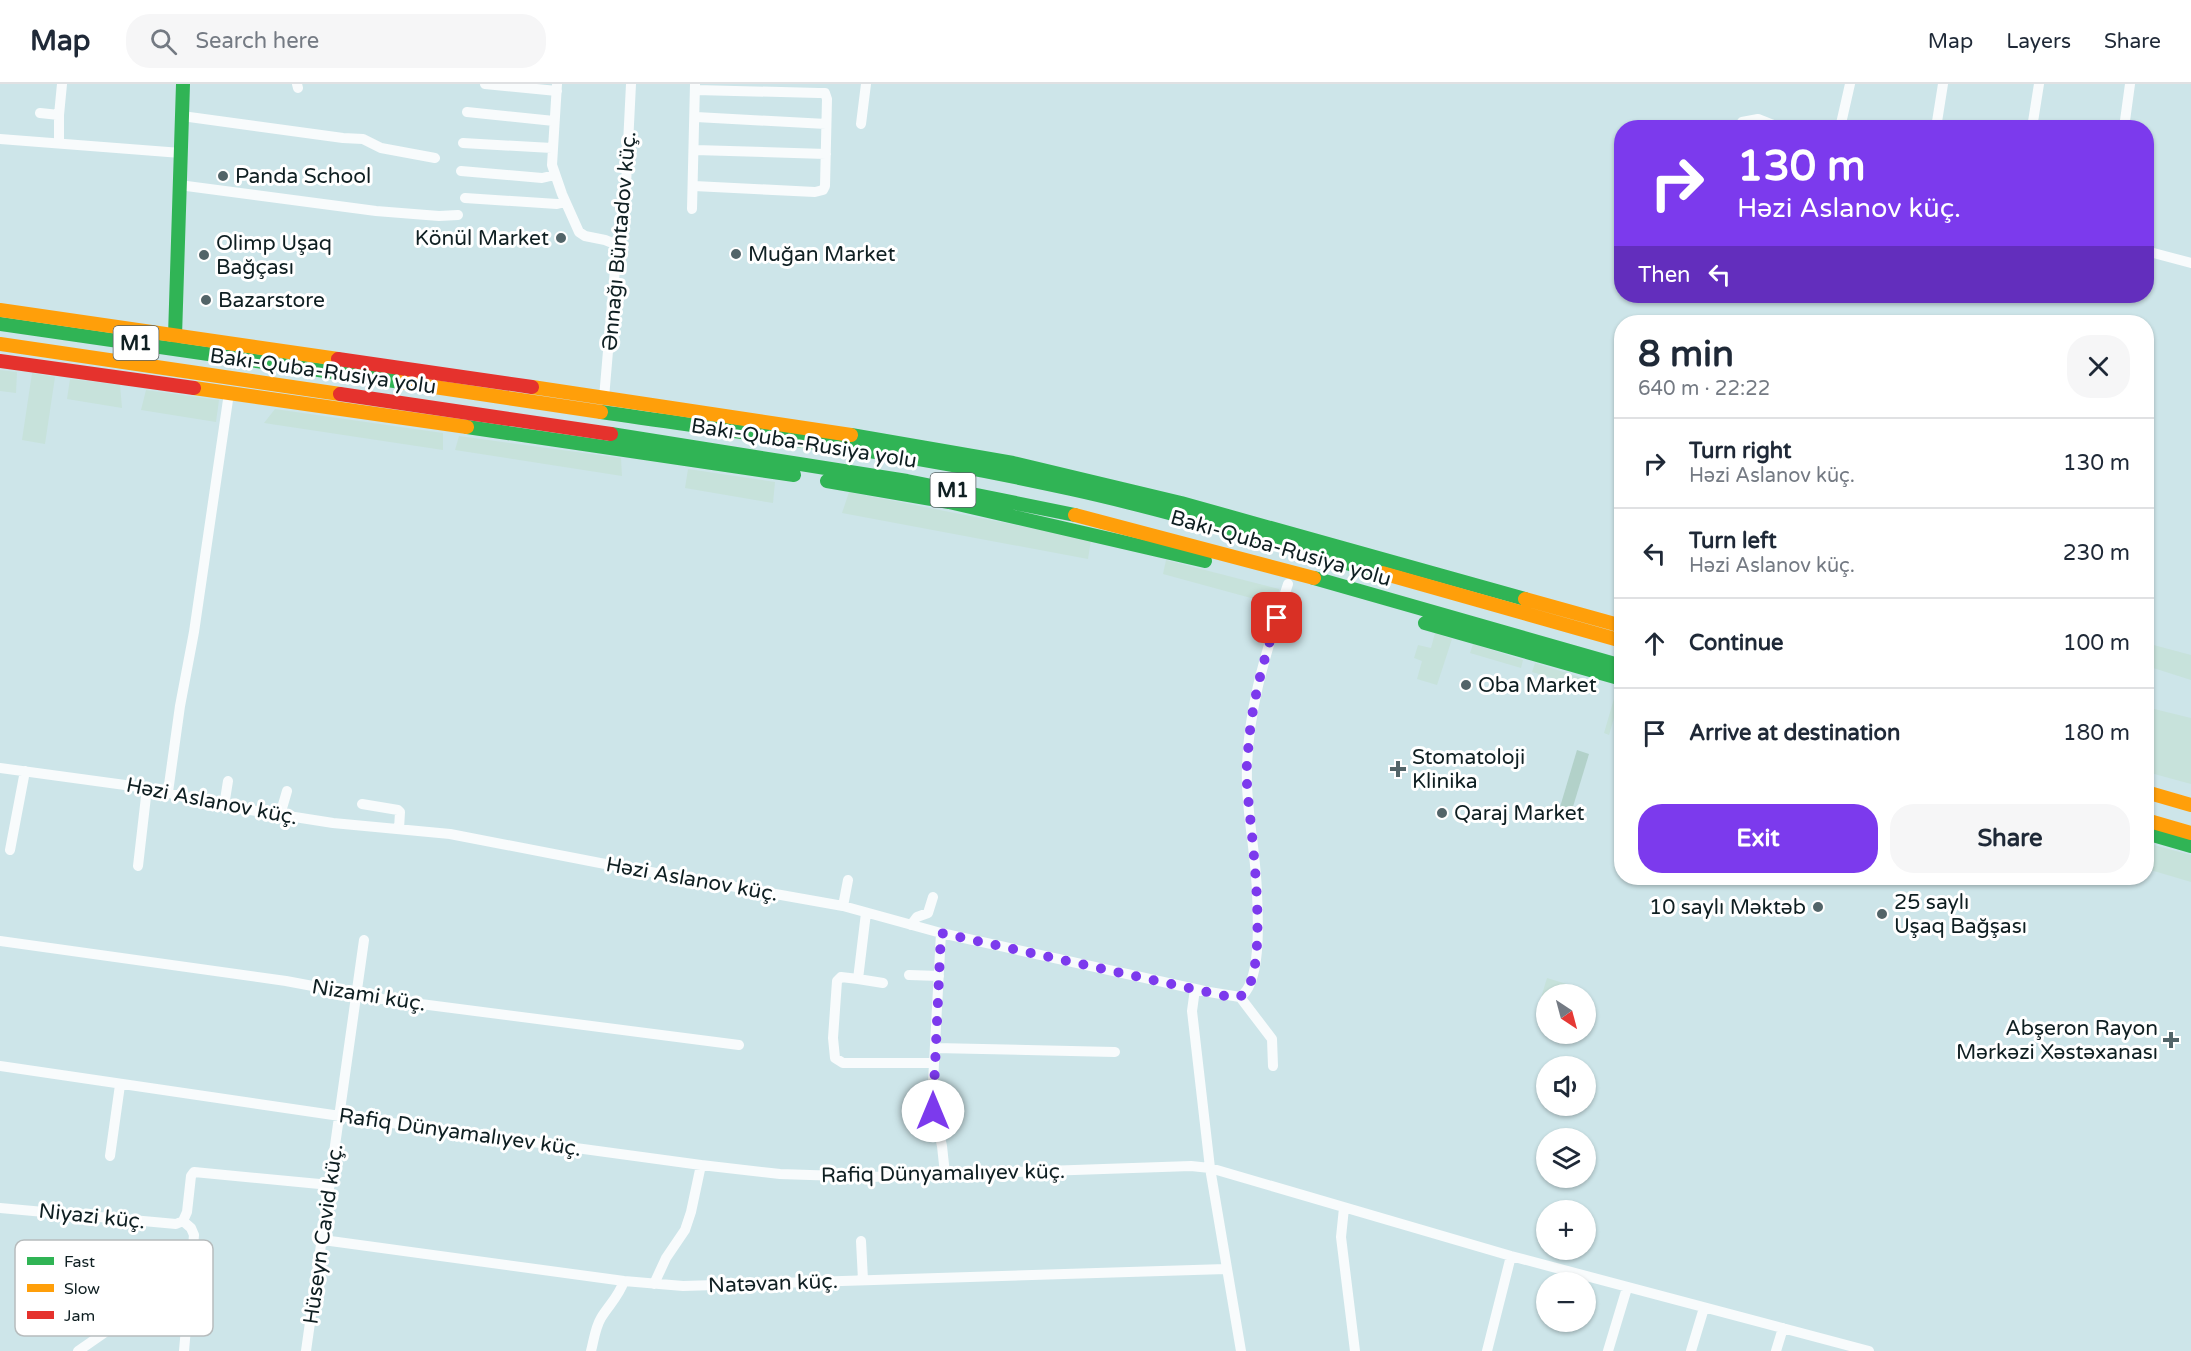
<!DOCTYPE html>
<meta charset="utf-8">
<style>
body{margin:0;font-family:"Varela Round",sans-serif;background:#f6f6f7;color:#1f2937;height:100vh;display:flex;flex-direction:column;font-size:22px;white-space:nowrap}
*{box-sizing:border-box;margin:0}
p{font-size:20px;color:#747a83}
.icon{flex:none;width:33px;height:33px;fill:none;stroke:currentColor;stroke-width:2;stroke-linecap:round;stroke-linejoin:round}
.map{position:relative;flex:1;overflow:hidden}
.panel{position:absolute;left:1614px;top:231px;width:540px;height:570px;display:flex;flex-direction:column;background:#fff;border-radius:24px;box-shadow:0 2px 4px #0004}
.panel>*{flex:none}
.guide{position:absolute;left:1614px;top:36px;width:540px;height:183px;border-radius:24px;box-shadow:0 2px 4px #0004;background:#7c3aed;color:#fff;overflow:hidden}
.needle{width:39px;rotate:144deg}
.fabs{position:absolute;left:1536px;top:900px;display:grid;gap:12px}
.fabs a{display:grid;place-items:center;width:60px;height:60px;border-radius:50%;background:#fff;box-shadow:0 2px 4px #0004;font-size:30px}
.pin{position:absolute;display:grid;place-items:center;width:51px;height:51px;color:#fff;margin:-26px;border-radius:12px;box-shadow:0 3px 9px #0006}
.me{position:absolute;width:66px;margin:-33px;rotate:0deg;stroke-linejoin:round;filter:drop-shadow(0 0 4px #0008)}
.turn{display:flex;align-items:center;gap:21px;height:126px;padding:0 24px;font-size:27px}
.turn .icon{width:78px;height:78px;stroke-width:2.5}
.turn b{display:block;font-size:42px;line-height:51px}
.then{display:flex;align-items:center;height:57px;padding:0 24px;background:#0003;gap:12px;font-size:22px}
.round{display:grid;place-items:center;flex:none;width:63px;height:63px;border-radius:24px;background:#f6f6f7}
.headline{display:flex;align-items:center;justify-content:space-between;height:102px;padding:0 24px}
h1{font-size:36px;font-weight:700;line-height:45px}
.button{display:flex;gap:12px;margin-top:auto;padding:12px 24px}
.button a{flex:1;height:69px;border-radius:24px;background:#7c3aed;color:#fff;font-size:24px;font-weight:700;line-height:69px;text-align:center}
.button a+a{background:#f6f6f7;color:#1f2937}
ul{padding:0;list-style:none}
li{display:flex;align-items:center;gap:18px;height:90px;padding:0 24px;border-top:2px solid #e0e1e3}
li div{flex:1}
li b{display:block;font-size:22px}
li em{font-style:normal}
header{display:flex;align-items:center;gap:36px;box-sizing:border-box;height:84px;padding:0 30px;background:#fff;border-bottom:2px solid #e0e1e3}
header strong{font-size:28px}
nav{display:flex;gap:33px;margin-inline-start:auto;font-size:21px}
.search{width:420px;height:54px;background:#f6f6f7;display:flex;align-items:center;gap:15px;box-sizing:border-box;padding:0 21px;border-radius:24px;color:#747a83;font-size:22px}
.map>svg:first-child{display:block}
</style>
<header>
<strong>Map</strong>
<div class="search"><svg class="icon" aria-label="search" viewBox="0 0 24 24"><circle cx="10" cy="10" r="6"/><path d="M15 15l6 6"/></svg>Search here</div>
<nav><a>Map</a><a>Layers</a><a>Share</a></nav>
</header>
<div class="map">
<svg width="2191" height="1267" viewBox="0 0 2191 1267">
<rect width="100%" height="100%" fill="#cde5e9"/>
<path fill="#c7e2db" d="M0,286L17,288L16,309L0,307Z
M32,289L55,293L45,360L22,356Z
M70,295L120,301L122,324L67,315Z
M146,306L219,316L216,338L141,326Z
M275,325L443,349V366L264,339Z
M459,352L621,374L622,392L455,366Z
M688,385L775,398L773,419L685,404Z
M849,408L1091,456L1088,475L842,429Z
M1166,476L1279,505L1277,521L1163,490Z
M1435,549L1452,555L1437,601L1417,595L1422,577L1414,574L1418,561L1431,564Z
M2146,559L2191,571V596L2147,582Z
M1473,560L1523,576L1521,584L1470,569Z
M1535,579L1586,595L1583,603L1532,588Z
M1618,601L1621,602V610L1609,651L1604,649Z
M2146,623L2191,634V700L2147,688Z
M2146,759L2191,771V798L2147,785Z
M1547,894L1570,901L1568,910H1546V919L1540,917Z"/>
<path fill="#b2d1c9" d="M1577,666L1589,670L1572,726L1560,723Z"/>
<g fill="none" stroke-linecap="round" stroke-linejoin="round">
<path stroke="#f8fbfc" stroke-width="10" d="M297,0L298,4
M485,0L557,7
M557,0L552,81L562,110L579,148L585,152L605,156L620,162
M467,28L554,37
M40,29L59,31L62,0
M182,32L343,54L363,55L381,64L435,74
M696,33L826,40
M1742,38L1758,35L1781,44
M861,40L866,0
M1840,44L1850,0
M1936,44L1943,0
M2032,44L2039,0
M2124,44L2130,0
M0,55L181,69
M59,59V31
M463,59L552,64
M695,66L826,70
M461,87L542,94L555,91
M179,101L376,127L439,132L458,131
M694,102L815,108L823,106L825,102L827,15L825,9H819L696,6
M465,114L557,120L565,118
M692,125L695,0
M2146,167L2191,179
M604,314L615,185L624,141L631,0
M0,684L147,704L224,722L333,739L450,750L600,779L843,822L941,849L1209,908L1240,913C1262,899 1258,833 1257,809C1256,772 1248,736 1247,700C1245,630 1267,565 1288,500
M168,708L180,622L194,548L229,309
M362,720L398,726L400,728L399,745
M224,722L228,697
M280,731L287,707
M10,766L25,687
M138,782L147,704
M843,822L848,796
M866,829L858,895L841,893L837,897L833,954L835,974L843,979H934
M911,841L917,833L928,829L933,813
M941,849L932,1017L942,1062L945,1090
M0,857L286,897L382,915L739,961
M909,891L939,892
M858,895L883,899
M1195,905L1192,927L1210,1084L1241,1267
M1240,913L1272,955L1273,982
M935,964L1115,968
M0,982L340,1032L701,1081L780,1090L870,1093L1191,1082L1210,1084L1511,1172L1869,1267
M110,1072L120,1001
M0,1124L176,1140L183,1137L187,1128L191,1092L194,1088L330,1101
M1344,1124L1341,1153L1355,1267
M183,1137L191,1144L194,1151L184,1267
M323,1156L624,1197L683,1202L1226,1185
M861,1157L863,1196
M654,1200L666,1174L685,1146L691,1128L701,1081
M78,1267L130,1231
M306,1267L364,856
M591,1267C594,1256 595,1244 601,1234C609,1221 619,1212 624,1197
M1487,1267L1511,1172
M1608,1267L1627,1204
M1691,1267L1704,1224
M1776,1267L1783,1244"/>
<path stroke="#30b455" stroke-width="14" d="M0,240L401,298
M175,252L183,0
M601,328C758,351 916,370 1071,405C1176,428 1278,460 1382,489
M467,343L794,391
M611,350L907,397L1075,431
M851,351L1013,379L1181,419L1525,515
M827,397L949,418L1205,477
M1314,494L1622,582
M1425,539L1622,595
M2146,749L2191,762"/>
<path stroke="#ff9f0a" stroke-width="14" d="M0,226L338,275
M0,260L340,310
M401,298L601,328
M532,303L851,351
M194,304L467,343
M1075,431L1314,494
M1382,489L1622,557
M1525,515L1622,542
M2146,708L2191,721
M2146,736L2191,749"/>
<path stroke="#e5322d" stroke-width="14" d="M338,275L532,303
M0,277L194,304
M340,310L611,350"/>
</g>
<g fill="none" stroke-linecap="round" stroke-linejoin="round">
<path stroke="#7c3aed" stroke-width="10" stroke-dasharray="0 18" d="M933,1027L941,849L1234,914C1277,913 1248,730 1247,700C1246,689 1247,678 1248,668C1251,621 1263,578 1277,534"/>
</g>
<g fill="#526468" stroke="#fff" stroke-width="2">
<circle cx="223" cy="92" r="6"/>
<circle cx="561" cy="154" r="6"/>
<circle cx="736" cy="170" r="6"/>
<circle cx="204" cy="171" r="6"/>
<circle cx="206" cy="216" r="6"/>
<circle cx="1466" cy="601" r="6"/>
<path d="M1395 676h6v6h6v6h-6v6h-6v-6h-6v-6h6z"/>
<circle cx="1442" cy="729" r="6"/>
<circle cx="1818" cy="823" r="6"/>
<circle cx="1882" cy="830" r="6"/>
<path d="M2168 947h6v6h6v6h-6v6h-6v-6h-6v-6h6z"/>
</g>
<g text-anchor="middle" stroke-width="6" stroke-linejoin="round" paint-order="stroke">
<g fill="#fff" stroke="#576264" stroke-width="1.5">
<rect x="113.5" y="242" width="45" height="34" rx="4.5"/>
<rect x="930.5" y="389" width="45" height="34" rx="4.5"/>
</g>
<g font-size="20" font-weight="bold" fill="#0f1f22">
<text x="136" y="266">M1</text>
<text x="953" y="413">M1</text>
</g>
<g font-size="21" fill="#0f1f22" stroke="#fff" text-anchor="start">
<text x="235" y="99">Panda School</text>
<text x="549" y="161" text-anchor="end">Könül Market</text>
<text x="216" y="166">Olimp Uşaq<tspan x="216" dy="24">Bağçası</tspan></text>
<text x="748" y="177">Muğan Market</text>
<text x="218" y="223">Bazarstore</text>
<text x="1478" y="608">Oba Market</text>
<text x="1412" y="680">Stomatoloji<tspan x="1412" dy="24">Klinika</tspan></text>
<text x="1454" y="736">Qaraj Market</text>
<text x="1894" y="825">25 saylı<tspan x="1894" dy="24">Uşaq Bağşası</tspan></text>
<text x="1806" y="830" text-anchor="end">10 saylı Məktəb</text>
<text x="2158" y="951" text-anchor="end">Abşeron Rayon<tspan x="2158" dy="24">Mərkəzi Xəstəxanası</tspan></text>
</g>
<g font-size="21" fill="#0f1f22" stroke="#fff">
<text transform="translate(619 157) rotate(-85)" y="7">Ənnağı Büntadov küç.</text>
<text transform="translate(323 287) rotate(8)" y="7">Bakı-Quba-Rusiya yolu</text>
<text transform="translate(804 359) rotate(9)" y="7">Bakı-Quba-Rusiya yolu</text>
<text transform="translate(1281 464) rotate(16)" y="7">Bakı-Quba-Rusiya yolu</text>
<text transform="translate(212 717) rotate(11)" y="7">Həzi Aslanov küç.</text>
<text transform="translate(692 795) rotate(10)" y="7">Həzi Aslanov küç.</text>
<text transform="translate(369 911) rotate(9)" y="7">Nizami küç.</text>
<text transform="translate(460 1048) rotate(8)" y="7">Rafiq Dünyamalıyev küç.</text>
<text transform="translate(943 1089) rotate(-1)" y="7">Rafiq Dünyamalıyev küç.</text>
<text transform="translate(92 1132) rotate(6)" y="7">Niyazi küç.</text>
<text transform="translate(323 1150) rotate(-82)" y="7">Hüseyn Cavid küç.</text>
<text transform="translate(773 1199) rotate(-2)" y="7">Natəvan küç.</text>
</g>
</g>
<rect x="15" y="1156" width="198" height="96" rx="9" fill="#fff" stroke="#b7bcbd" stroke-width="1.5"/>
<rect x="27" y="1173" width="27" height="8" fill="#30b455"/>
<rect x="27" y="1200" width="27" height="8" fill="#ff9f0a"/>
<rect x="27" y="1227" width="27" height="8" fill="#e5322d"/>
<g font-size="16" fill="#0f1f22">
<text x="64" y="1183">Fast</text>
<text x="64" y="1210">Slow</text>
<text x="64" y="1237">Jam</text>
</g>
</svg>
<div class="fabs">
<a><svg class="needle" viewBox="-14 -14 28 28"><path d="M0-13l5 13h-10z" fill="#e53935"/><path d="M0 13l5-13h-10z" fill="#747a83"/></svg></a>
<a><svg class="icon" aria-label="sound" viewBox="0 0 24 24"><path d="M4 9h4l5-4v14l-5-4H4zM17 9q2 3 0 6"/></svg></a>
<a><svg class="icon" aria-label="layers" viewBox="0 0 24 24"><path d="M12 4l9 5-9 5-9-5zM3 14l9 5 9-5"/></svg></a>
<a>+</a>
<a>−</a>
</div>
<div class="pin" style="left:1277px;top:534px;background:#d93025"><svg class="icon" aria-label="arrive" viewBox="0 0 24 24"><path d="M6 21V4h12l-3 4 3 4H6"/></svg></div>
<svg class="me" style="left:933px;top:1027px" viewBox="-20 -20 40 40"><circle r="19" fill="#fff"/><path d="M0-13L10 11 0 6-10 11z" fill="#7c3aed"/></svg>
<div class="guide">
<div class="turn"><svg class="icon" aria-label="right" viewBox="0 0 24 24"><path d="M7 20v-9h11M14 6l5 5-5 5"/></svg><div><b>130 m</b>Həzi Aslanov küç.</div></div>
<div class="then">Then<svg class="icon" aria-label="left" viewBox="0 0 24 24"><path d="M17 20v-9H6M10 6l-5 5 5 5"/></svg></div>
</div>
<section class="panel">
<div class="headline"><div><h1>8 min</h1><p>640 m · 22:22</p></div><a class="round"><svg class="icon" aria-label="close" viewBox="0 0 24 24"><path d="M6 6l12 12M18 6L6 18"/></svg></a></div>
<ul>
<li><svg class="icon" aria-label="right" viewBox="0 0 24 24"><path d="M7 20v-9h11M14 6l5 5-5 5"/></svg><div><b>Turn right</b><p>Həzi Aslanov küç.</p></div><em>130 m</em></li>
<li><svg class="icon" aria-label="left" viewBox="0 0 24 24"><path d="M17 20v-9H6M10 6l-5 5 5 5"/></svg><div><b>Turn left</b><p>Həzi Aslanov küç.</p></div><em>230 m</em></li>
<li><svg class="icon" aria-label="ahead" viewBox="0 0 24 24"><path d="M12 20V5M6 11l6-6 6 6"/></svg><div><b>Continue</b></div><em>100 m</em></li>
<li><svg class="icon" aria-label="arrive" viewBox="0 0 24 24"><path d="M6 21V4h12l-3 4 3 4H6"/></svg><div><b>Arrive at destination</b></div><em>180 m</em></li>
</ul>
<div class="button"><a>Exit</a><a>Share</a></div>
</section>
</div>
